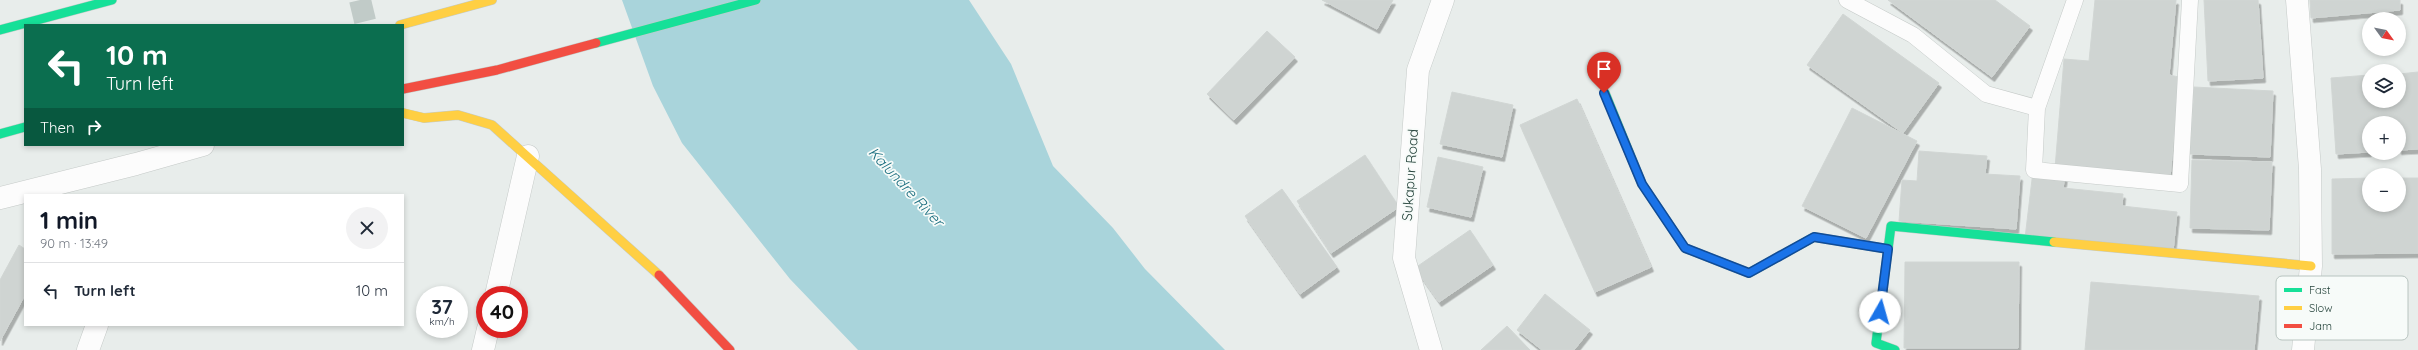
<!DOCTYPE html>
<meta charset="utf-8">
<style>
body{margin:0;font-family:Quicksand,sans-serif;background:#f2f2f3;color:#1f2937;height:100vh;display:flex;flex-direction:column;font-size:15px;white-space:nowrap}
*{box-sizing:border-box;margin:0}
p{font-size:13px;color:#747a83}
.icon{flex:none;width:22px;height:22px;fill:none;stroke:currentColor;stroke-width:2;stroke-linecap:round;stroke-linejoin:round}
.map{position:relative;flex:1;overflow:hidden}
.details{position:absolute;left:24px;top:194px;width:380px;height:132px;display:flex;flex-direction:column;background:#fff;border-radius:0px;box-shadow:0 2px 6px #0003}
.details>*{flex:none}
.guide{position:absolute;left:24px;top:24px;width:380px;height:122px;border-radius:0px;box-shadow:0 2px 6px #0003;background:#0b6e4f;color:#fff;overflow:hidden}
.needle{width:26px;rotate:123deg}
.fabs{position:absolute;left:2362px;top:12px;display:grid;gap:8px}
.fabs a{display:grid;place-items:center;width:44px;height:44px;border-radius:50%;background:#fff;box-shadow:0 2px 6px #0003;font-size:20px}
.speed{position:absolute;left:416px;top:286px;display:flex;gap:8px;font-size:20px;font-weight:700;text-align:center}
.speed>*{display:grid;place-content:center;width:52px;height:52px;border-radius:50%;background:#fff;box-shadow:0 2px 6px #0003;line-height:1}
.speed small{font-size:10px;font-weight:400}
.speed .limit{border:6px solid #d22;background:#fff;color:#111}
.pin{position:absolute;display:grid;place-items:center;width:34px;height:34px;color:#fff;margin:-41px -17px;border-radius:50% 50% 50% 0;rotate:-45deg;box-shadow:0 0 4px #0007}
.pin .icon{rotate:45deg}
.me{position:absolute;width:44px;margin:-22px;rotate:7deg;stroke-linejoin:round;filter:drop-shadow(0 0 3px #0008)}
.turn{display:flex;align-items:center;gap:14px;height:84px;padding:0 16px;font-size:18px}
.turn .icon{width:52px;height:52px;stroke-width:2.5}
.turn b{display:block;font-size:28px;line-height:34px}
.then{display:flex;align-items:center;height:38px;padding:0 16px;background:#0003;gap:8px;font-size:15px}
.round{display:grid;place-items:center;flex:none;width:42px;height:42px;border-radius:21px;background:#f2f2f3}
.headline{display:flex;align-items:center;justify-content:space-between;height:68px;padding:0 16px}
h1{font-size:24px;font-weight:700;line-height:30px;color:#111827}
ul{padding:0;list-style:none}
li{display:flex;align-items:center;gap:12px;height:56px;padding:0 16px;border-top:1px solid #e0e1e3}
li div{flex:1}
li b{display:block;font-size:15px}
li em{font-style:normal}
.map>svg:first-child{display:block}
</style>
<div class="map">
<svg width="2418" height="350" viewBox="0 0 2418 350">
<defs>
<filter id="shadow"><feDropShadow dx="2.5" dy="4.5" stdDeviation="0" flood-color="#0004"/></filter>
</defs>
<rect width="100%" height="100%" fill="#e8edeb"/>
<path fill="#a9d4db" d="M622,0H969L1011,64L1053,166L1113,228L1145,269L1225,350H858L790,279L682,143L653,86Z"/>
<path fill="#cfd4d2" stroke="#d1d6d4" filter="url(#shadow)" d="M1322,0H1393L1377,29Z
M1888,0H1995L2030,26L1992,77Z
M2095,0H2176L2169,75L2179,77L2170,178L2055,168L2064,59L2089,61Z
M2204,0H2258L2263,78L2208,81Z
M2310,0H2400V10L2311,18Z
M1843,14L1939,83L1903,133L1807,65Z
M1267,31L1295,57L1234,120L1207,94Z
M2418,72V149L2399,150V123H2369V152L2336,154L2331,78L2369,75V101H2399V74Z
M2194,87L2273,91L2270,157L2190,154Z
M1452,92L1513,105L1502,157L1440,144Z
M1577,99L1651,267L1595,292L1520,125Z
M1852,108L1917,141L1866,238L1802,206Z
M1919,151L1987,156L1985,174L2020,176L2016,229L1899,221L1902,180L1917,181Z
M1365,155L1399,207L1331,253L1297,201Z
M1438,157L1483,167L1471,217L1427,207Z
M2192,160L2272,162L2269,230L2190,228Z
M2033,171L2065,175L2063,188L2123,194L2122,206L2177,212L2173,251L2025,238Z
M2369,178V205H2399V178H2418V253L2332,254V179Z
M1282,189L1337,267L1300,294L1245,216Z
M1470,230L1493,265L1439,302L1415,268Z
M19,245L25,249V295L0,341V280Z
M1905,262H2019L2018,348H1904Z
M2091,282L2259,296L2254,350H2085Z
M1545,294L1590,330L1574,350H1542L1517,330Z
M1507,326L1530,350H1481Z"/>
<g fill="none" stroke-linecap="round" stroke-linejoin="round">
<path stroke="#c1cbc8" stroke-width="22" stroke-dasharray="22 11" stroke-linecap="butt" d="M360,0L366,25"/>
<g stroke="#c5cac8" stroke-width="17">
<path id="lane" d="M1847,0L1913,35L1986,94L2037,108
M2075,0L2037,108L2034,170L2180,184L2190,0"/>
</g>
<g stroke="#c5cac8" stroke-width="23">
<path id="street" d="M2297,0L2310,169L2311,266L2303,350
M0,198L136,164L203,145
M496,295L528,156
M88,350L97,325
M483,350L488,329
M1431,350L1404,258L1418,70L1443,0"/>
</g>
<g stroke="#c3cbc8" stroke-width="10">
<path id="fast" d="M0,30L112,0
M596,43L756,0
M1605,93L1642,184L1685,248L1749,273L1814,237L1888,249
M0,134L25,127
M1895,350L1876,343L1891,226L2054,242"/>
</g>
<g stroke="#c3cbc8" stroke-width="10">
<path id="slow" d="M400,25L492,0
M403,113L424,118L458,115L492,125L659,275
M2054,242L2311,266"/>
</g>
<g stroke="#c3cbc8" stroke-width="10">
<path id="jam" d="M403,89L497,70L596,43
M659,275L730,350"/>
</g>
<use href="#lane" stroke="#fcfcfc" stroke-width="16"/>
<use href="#street" stroke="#fcfcfc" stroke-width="22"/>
<use href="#fast" stroke="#16e098" stroke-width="9"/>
<use href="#slow" stroke="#ffcf43" stroke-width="9"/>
<use href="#jam" stroke="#f24e42" stroke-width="9"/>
</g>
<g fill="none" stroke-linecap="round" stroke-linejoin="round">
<g stroke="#114b97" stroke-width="10">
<path id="route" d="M1604,93L1642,184L1685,248L1749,273L1814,237L1888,249L1880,312"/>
</g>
<use href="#route" stroke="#1a73e8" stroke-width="7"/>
</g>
<g text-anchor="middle" stroke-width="3.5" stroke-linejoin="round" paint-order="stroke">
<g font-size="14" fill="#24423a" stroke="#f7fbf9">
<text transform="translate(1410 175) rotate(-86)" y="5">Sukapur Road</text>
</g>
<g font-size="15" font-style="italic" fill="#1c6f80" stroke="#f7fbf9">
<text transform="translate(906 187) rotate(47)" y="5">Kalundre River</text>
</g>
</g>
<rect x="2276" y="276" width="132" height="64" rx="6" fill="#f7fbf9" stroke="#b8c4c0" stroke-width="1"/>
<rect x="2284" y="288" width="18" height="4" fill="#16e098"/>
<rect x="2284" y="306" width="18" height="4" fill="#ffcf43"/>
<rect x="2284" y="324" width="18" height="4" fill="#f24e42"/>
<g font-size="11" fill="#24423a">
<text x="2309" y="294">Fast</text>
<text x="2309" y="312">Slow</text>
<text x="2309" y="330">Jam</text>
</g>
</svg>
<div class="fabs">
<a><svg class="needle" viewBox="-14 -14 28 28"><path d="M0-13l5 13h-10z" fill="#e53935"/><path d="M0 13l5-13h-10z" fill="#747a83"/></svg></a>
<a><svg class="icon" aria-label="layers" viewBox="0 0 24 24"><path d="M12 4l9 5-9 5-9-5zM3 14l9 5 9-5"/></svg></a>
<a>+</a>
<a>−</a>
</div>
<div class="speed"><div>37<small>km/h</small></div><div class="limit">40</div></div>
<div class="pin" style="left:1604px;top:93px;background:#d93025"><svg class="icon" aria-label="arrive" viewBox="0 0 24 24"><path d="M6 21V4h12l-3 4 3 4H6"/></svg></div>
<svg class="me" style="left:1880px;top:312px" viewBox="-20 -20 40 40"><circle r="19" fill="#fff"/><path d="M0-13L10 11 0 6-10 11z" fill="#1a73e8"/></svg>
<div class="guide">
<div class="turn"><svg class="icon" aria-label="left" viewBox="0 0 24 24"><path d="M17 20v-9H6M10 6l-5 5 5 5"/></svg><div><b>10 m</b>Turn left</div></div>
<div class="then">Then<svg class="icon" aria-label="right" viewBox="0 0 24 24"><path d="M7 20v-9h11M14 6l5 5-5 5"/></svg></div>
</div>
<section class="details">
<div class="headline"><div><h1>1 min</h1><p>90 m · 13:49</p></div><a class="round"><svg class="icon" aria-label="close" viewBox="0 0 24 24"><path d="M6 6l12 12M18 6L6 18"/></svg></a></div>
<ul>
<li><svg class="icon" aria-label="left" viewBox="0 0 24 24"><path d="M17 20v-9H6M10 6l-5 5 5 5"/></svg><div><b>Turn left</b></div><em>10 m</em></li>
</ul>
</section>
</div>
